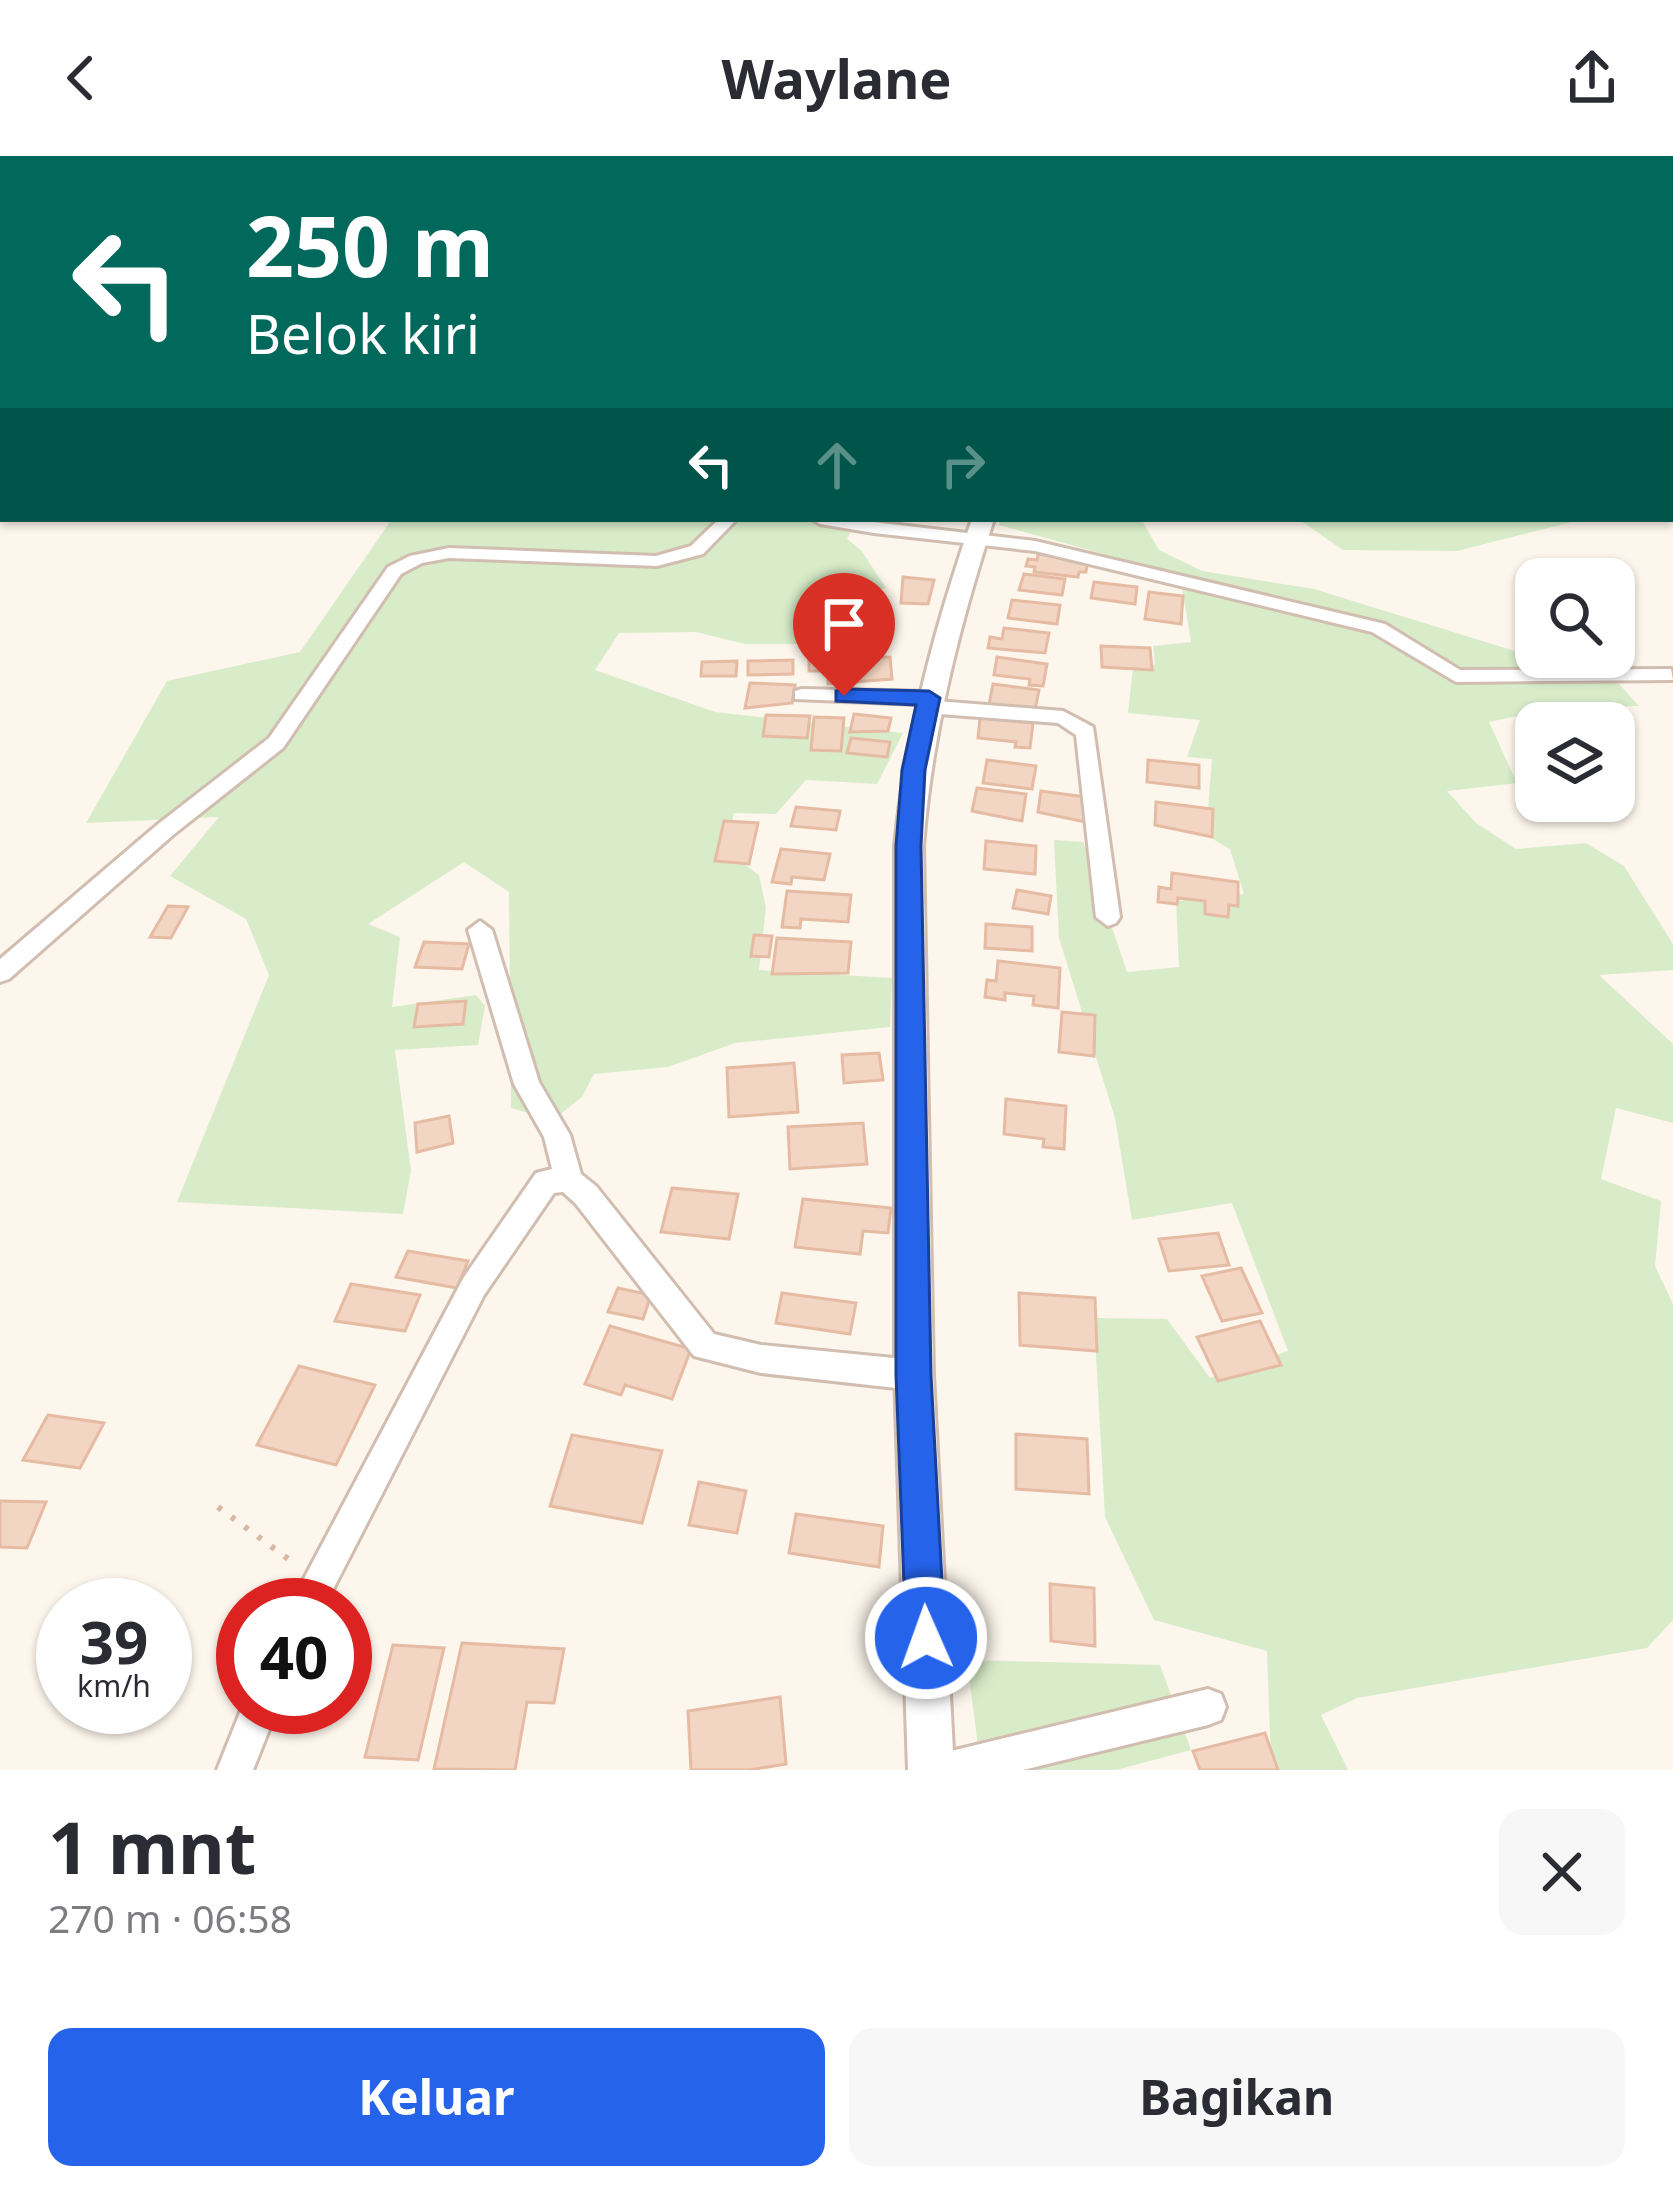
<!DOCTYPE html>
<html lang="id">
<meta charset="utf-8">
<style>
body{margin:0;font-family:"Noto Sans",sans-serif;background:#f7f7f7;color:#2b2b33;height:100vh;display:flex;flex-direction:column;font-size:45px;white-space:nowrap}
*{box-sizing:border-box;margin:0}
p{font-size:39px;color:#7c7c81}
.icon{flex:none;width:66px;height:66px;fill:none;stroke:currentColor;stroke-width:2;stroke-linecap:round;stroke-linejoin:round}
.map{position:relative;height:1614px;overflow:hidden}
.details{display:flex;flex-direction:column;background:#fff;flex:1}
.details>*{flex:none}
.hud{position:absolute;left:0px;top:0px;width:1674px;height:366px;box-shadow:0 3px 9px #0004;background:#00695c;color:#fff;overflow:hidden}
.tools{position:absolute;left:1515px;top:402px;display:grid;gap:24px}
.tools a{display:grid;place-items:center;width:120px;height:120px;border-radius:24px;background:#fff;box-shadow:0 3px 9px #0004;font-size:60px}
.speed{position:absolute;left:36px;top:1422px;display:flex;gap:24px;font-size:60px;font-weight:700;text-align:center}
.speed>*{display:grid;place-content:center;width:156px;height:156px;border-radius:50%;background:#fff;box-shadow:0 3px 9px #0004;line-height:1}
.speed small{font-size:30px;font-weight:400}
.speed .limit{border:18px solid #d22;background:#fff;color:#111}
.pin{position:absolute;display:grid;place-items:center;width:102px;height:102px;color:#fff;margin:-123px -51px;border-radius:50% 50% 50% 0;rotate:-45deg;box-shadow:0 0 12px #0007}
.pin .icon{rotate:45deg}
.me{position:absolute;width:132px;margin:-66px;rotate:358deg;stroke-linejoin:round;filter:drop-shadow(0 0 9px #0008)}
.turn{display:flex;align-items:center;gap:42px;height:252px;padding:0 48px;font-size:54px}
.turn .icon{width:156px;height:156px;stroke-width:2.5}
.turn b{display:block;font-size:84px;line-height:102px}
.lanes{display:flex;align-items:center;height:114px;padding:0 48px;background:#0003;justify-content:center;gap:60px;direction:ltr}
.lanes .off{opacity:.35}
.round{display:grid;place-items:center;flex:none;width:126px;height:126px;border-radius:24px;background:#f7f7f7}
.summary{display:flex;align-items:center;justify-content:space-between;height:204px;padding:0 48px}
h1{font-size:72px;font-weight:700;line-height:90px}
.button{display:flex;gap:24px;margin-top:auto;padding:24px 48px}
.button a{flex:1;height:138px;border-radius:24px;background:#2563eb;color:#fff;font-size:48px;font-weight:700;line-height:138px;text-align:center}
.button a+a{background:#f7f7f7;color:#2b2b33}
header{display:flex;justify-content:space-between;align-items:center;height:156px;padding:0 48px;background:#fff;font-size:54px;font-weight:700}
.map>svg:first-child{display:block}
</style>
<header><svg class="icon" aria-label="back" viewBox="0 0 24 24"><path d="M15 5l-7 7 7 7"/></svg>Waylane<svg class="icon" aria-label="share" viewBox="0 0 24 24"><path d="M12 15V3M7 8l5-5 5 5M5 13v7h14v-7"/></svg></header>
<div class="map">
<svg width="1673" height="1614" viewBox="0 0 1673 1614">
<rect width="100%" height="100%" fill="#fdf6ec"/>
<path fill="#d8ecc9" d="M392,363H857L847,383L861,394L886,432L823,442L810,488H745L696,476L619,477L595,514L715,556L903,577L877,628L806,624L776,658L734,657L725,694L759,719L766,752L759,814L892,822L890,871L735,887L668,911L594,918L582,941L553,964L511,952L509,736L464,706L368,768L400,781L392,851L476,839L485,850L478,889L395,894L411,1015L403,1058L177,1046L269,819L246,763L170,720L219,661L86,667L167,525L300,496Z
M1001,363H1141L1159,394L1202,415L1314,433L1518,496H1536V501H1595L1639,550L1555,552L1489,566L1517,627L1447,635L1476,667L1516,693L1586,687L1624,710L1673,788V814L1599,819L1673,888V967L1616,952L1601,1023L1661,1045L1655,1110L1673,1148V1464L1647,1492L1357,1542L1321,1559L1348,1614H1257L1271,1607L1267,1495L1154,1464L1105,1361L1094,1162L1167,1163L1210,1222L1288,1195L1232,1047L1132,1064L1115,962L1059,782L1054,684L1083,686L1127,816L1179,811L1176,745L1244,738L1230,693L1206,679L1212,603L1187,601L1200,564L1128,557L1133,513L1155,508L1153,490L1191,486L1180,419L999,369Z
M1298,363H1639L1576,365L1457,395L1343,394Z
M967,1504L1160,1509L1191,1594L1116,1614H981Z"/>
<path fill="#f3d5c3" stroke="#e6bba3" stroke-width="3" d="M1038,398L1082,404L1087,409L1086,416H1079L1078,421L1034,416L1035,411L1026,410L1028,403L1037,404Z
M1024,418L1065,423L1062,439L1019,434Z
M903,421L934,424L928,448L901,447Z
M1094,426L1137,431L1135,448L1091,442Z
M1149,436L1183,440L1181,468L1145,463Z
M1012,444L1060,449L1057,468L1008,462Z
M1004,472L1049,477L1045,497L988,492L990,481L1002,483Z
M1101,490L1150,492L1152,514L1102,511Z
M890,501L892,523L828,528V515H809V503Z
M997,501L1047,508L1043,530L1029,529L1030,523L994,519Z
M793,504V518L748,519V505Z
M737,505L736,520H701L702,506Z
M750,527L795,529L792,547L745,552Z
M993,528L1039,534L1035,554L989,549Z
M854,558L891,562L888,575L850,576Z
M766,559L810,560L807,582L763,580Z
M814,561L844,562L841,595L811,594Z
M980,562L1033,567L1030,592L1015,591L1016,586L978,582Z
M851,582L890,586L887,601L847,597Z
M987,604L1036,610L1032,633L983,627Z
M1148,604L1199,609V632L1147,626Z
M977,632L1026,638L1022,665L972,655Z
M1041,635L1093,642L1090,667L1038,656Z
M1156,646L1213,653L1212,681L1155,669Z
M796,651L840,655L836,674L791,670Z
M724,665L758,667L749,708L715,705Z
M986,685L1036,690L1035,718L984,713Z
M781,693L830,698L824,724L792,721L791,728L772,726Z
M1172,717L1238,726V750L1229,749L1228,761L1205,758V745L1178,742L1177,748L1158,746L1159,731L1171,733Z
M1017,734L1051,740L1048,758L1013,752Z
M787,735L851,739L848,766L801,763L800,772L782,771Z
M168,750L188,751L171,782L150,781Z
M986,768L1032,771V795L985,792Z
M754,779L772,780L769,801L751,800Z
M777,782L851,786L848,817L772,818Z
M424,786L469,788L462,813L415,811Z
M998,805L1060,812L1058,852L1033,849L1034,840L1005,837V844L985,841L987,824L996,825Z
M466,845L463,868L414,871L418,848Z
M1062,856L1095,859L1094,900L1059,896Z
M879,897L883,924L844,927L842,899Z
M794,907L798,956L729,961L727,912Z
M1006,943L1066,950L1064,993L1043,991L1044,983L1004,978Z
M449,960L453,987L417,996L415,967Z
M863,967L867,1008L790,1013L788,971Z
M672,1032L738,1038L729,1083L661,1076Z
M803,1043L891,1052L888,1077L863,1075L860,1098L795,1091Z
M1218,1077L1229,1109L1169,1115L1159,1083Z
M408,1095L468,1105L457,1132L396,1121Z
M1241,1112L1262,1157L1222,1165L1202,1120Z
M351,1128L420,1139L405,1175L335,1165Z
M618,1132L651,1139L643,1163L608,1156Z
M782,1137L856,1147L850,1178L776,1167Z
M1019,1137L1095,1142L1097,1195L1020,1189Z
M1260,1165L1281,1209L1218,1225L1197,1181Z
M610,1170L691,1193L672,1243L625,1229L621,1239L585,1228Z
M299,1210L375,1229L336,1309L257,1289Z
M48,1259L104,1267L80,1312L23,1304Z
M1016,1278L1087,1283L1089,1338L1016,1333Z
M572,1279L662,1295L642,1367L550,1350Z
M699,1326L746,1335L737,1377L689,1369Z
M0,1345L46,1346L27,1392L0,1391Z
M796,1358L883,1370L879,1411L789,1397Z
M1050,1428L1094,1432L1095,1490L1051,1485Z
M462,1487L564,1493L554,1547L527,1546L515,1614L434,1613Z
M393,1489L444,1492L418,1604L365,1601Z
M780,1541L786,1608L749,1614H691L688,1555Z
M1265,1577L1278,1614H1200L1193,1595Z"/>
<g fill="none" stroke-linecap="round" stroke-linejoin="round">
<g stroke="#d1beb0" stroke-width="6">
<path id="minor" d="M182,0H201L196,3Z
M232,0H244V3H232Z
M345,0H357V3H345Z
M587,0H599L600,3H588Z
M645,0H657L659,3H647Z
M719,363H737L703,398L657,410L449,402L422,407L401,418L283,592L173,679L9,823L0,826V803L157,669L269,582L388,411L410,400L449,392L656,400L691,390Z
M812,363H848L1035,385L1385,468L1460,514L1671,513L1673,524L1456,526L1372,476L1035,395L874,377L820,368Z
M802,533L929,536L936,538L937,545L1063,555L1093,571L1120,761L1116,767L1108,770L1096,761L1076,579L1058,567L927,557L920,555L919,548L795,543V535Z
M480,765L492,774L539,926L570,979L581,1018L596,1030L714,1178L761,1189L914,1204L925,1209L929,1219L925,1229L914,1234L761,1217L694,1200L576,1048L563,1036L554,1037L484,1139L325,1449H290L464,1121L536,1017L552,1013L544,981L514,928L468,774Z
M1208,1533L1221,1538L1226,1551L1221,1564L1208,1569L1023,1614H929L934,1601L947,1596Z
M243,1549L278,1551L253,1614H217Z"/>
</g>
<g stroke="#d1beb0" stroke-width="6">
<path id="tertiary" d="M1083,0H1098L1081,3Z
M972,363H994C959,470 932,577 923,690L933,1219L954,1614H908L895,1219V690C906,577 935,470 972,363Z"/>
</g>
<path stroke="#d9b8a5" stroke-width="6" stroke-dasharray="4.5 12" stroke-linecap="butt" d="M218,1351L295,1408"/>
<use href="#minor" fill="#fff" fill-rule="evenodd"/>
<use href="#tertiary" fill="#fff" fill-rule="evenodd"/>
</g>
<path fill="#2563eb" stroke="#184099" stroke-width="3" d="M844,533L929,535L940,542L925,614L921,690L931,1219L945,1482L939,1496L926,1502L912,1496L906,1482L896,1219V690L902,614L916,549L836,545V535Z"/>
</svg>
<div class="tools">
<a><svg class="icon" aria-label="search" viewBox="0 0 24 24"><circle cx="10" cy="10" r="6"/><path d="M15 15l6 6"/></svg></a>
<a><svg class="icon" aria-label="layers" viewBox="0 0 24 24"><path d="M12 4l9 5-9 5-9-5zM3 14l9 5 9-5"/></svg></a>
</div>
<div class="speed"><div>39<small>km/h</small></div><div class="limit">40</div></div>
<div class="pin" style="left:844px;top:540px;background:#d93025"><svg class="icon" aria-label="arrive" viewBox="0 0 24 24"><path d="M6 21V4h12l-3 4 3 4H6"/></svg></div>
<svg class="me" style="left:926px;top:1482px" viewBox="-20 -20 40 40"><circle r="17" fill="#2563eb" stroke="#fff" stroke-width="3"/><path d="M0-11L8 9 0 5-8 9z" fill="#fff"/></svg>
<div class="hud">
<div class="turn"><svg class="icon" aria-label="left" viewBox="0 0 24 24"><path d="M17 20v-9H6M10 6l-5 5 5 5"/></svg><div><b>250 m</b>Belok kiri</div></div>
<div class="lanes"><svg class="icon" aria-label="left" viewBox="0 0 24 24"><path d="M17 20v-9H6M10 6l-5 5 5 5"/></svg><svg class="icon off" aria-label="ahead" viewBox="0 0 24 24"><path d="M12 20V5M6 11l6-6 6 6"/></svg><svg class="icon off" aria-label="right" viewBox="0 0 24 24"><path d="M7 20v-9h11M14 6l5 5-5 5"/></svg></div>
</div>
</div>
<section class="details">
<div class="summary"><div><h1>1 mnt</h1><p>270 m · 06:58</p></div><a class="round"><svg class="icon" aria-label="close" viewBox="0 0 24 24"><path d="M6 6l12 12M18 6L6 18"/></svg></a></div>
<div class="button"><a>Keluar</a><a>Bagikan</a></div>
</section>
